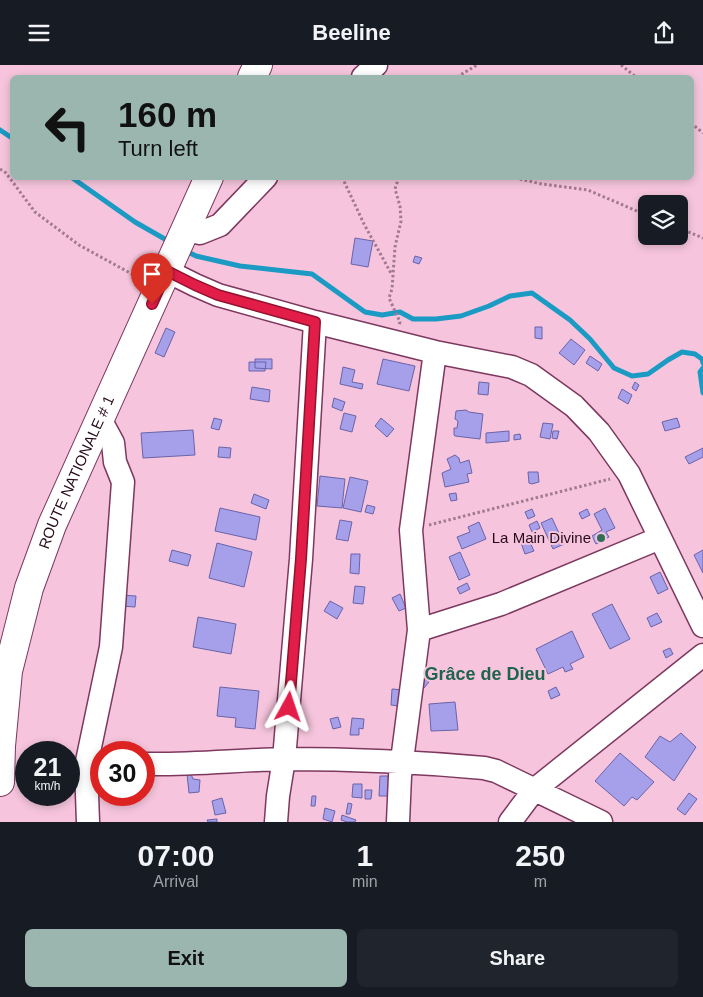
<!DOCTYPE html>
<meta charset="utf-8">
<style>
body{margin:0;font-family:Helvetica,sans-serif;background:#20242c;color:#f1f3f6;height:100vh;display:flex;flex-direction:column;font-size:19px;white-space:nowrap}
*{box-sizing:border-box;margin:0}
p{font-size:16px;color:#9ea1a6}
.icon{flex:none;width:28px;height:28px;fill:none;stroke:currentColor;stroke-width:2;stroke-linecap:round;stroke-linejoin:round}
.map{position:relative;height:757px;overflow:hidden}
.details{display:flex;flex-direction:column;background:#171b24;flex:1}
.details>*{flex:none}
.banner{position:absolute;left:10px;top:10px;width:684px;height:105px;border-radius:8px;box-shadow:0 2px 8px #0003;background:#9ab6ae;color:#111;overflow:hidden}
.controls{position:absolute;left:638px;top:130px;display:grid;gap:10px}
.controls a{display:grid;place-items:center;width:50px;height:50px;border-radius:8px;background:#171b24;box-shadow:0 2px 8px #0003;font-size:25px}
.speed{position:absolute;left:15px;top:676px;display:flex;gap:10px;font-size:25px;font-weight:700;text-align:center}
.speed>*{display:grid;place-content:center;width:65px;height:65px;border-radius:50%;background:#171b24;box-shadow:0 2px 8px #0003;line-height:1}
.speed small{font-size:12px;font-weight:400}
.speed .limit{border:8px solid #d22;background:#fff;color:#111}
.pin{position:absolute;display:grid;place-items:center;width:42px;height:42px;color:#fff;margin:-51px -21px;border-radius:50% 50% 50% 0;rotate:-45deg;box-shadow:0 0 5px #0007}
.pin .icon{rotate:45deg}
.me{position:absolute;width:55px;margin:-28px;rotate:5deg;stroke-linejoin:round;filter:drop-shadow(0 0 4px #0008)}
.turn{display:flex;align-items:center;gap:18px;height:105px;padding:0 25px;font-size:22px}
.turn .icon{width:65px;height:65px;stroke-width:2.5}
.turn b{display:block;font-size:35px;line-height:42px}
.eta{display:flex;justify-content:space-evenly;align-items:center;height:85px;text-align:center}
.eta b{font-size:30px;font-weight:700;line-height:35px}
.cta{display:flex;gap:10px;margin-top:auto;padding:10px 25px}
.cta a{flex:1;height:58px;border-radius:8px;background:#9ab6ae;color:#111;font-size:20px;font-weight:700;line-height:58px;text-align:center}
.cta a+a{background:#20242c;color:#f1f3f6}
header{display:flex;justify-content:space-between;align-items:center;height:65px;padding:0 25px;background:#171b24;font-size:22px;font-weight:700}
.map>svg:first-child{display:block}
</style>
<header><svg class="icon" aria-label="menu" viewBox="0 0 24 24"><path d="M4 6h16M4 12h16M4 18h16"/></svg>Beeline<svg class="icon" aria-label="share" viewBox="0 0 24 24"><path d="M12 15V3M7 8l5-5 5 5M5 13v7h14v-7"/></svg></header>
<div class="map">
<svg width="703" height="757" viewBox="0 0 703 757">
<rect width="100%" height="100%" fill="#f6c5dd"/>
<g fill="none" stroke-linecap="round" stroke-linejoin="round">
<path stroke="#1b9ac3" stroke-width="5" d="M0,65L12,73
M71,112L135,157L170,177
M184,185L196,191L240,201L312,209L365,247L382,250L400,247L413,254H436L461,251L489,241L510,231L532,228L570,255L590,274L614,303L632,311L648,309L668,295L682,287L695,289L702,294L703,298
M703,303L700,307L703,328"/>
</g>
<path fill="#a6a0ea" stroke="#6a63a8" d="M355,173L373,176L368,202L351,199Z
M415,191L422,193L419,199L413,197Z
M535,262H542V274L535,273Z
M166,263L175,267L164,292L155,288Z
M571,274L585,285L574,300L559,288Z
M590,291L602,299L598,306L586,298Z
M255,294H272V304L255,303Z
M383,294L415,301L409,326L377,319Z
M249,297H266L265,306H249Z
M343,302L355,305L352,317L363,319L362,324L340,319Z
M479,317L489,318L488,330L478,329Z
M635,317L639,320L636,326L632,323Z
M252,322L270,325L269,337L250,334Z
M622,324L632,330L628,339L618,333Z
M334,333L345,337L342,346L332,342Z
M466,345L469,347L483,349L480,374L455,371L454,370V363H457L458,356L455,354L456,346Z
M344,348L356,351L352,367L340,364Z
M214,353L222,355L219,365L211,363Z
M381,353L394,364L387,372L375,361Z
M677,353L680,362L665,366L662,357Z
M543,358L553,359L550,374L540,372Z
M193,365L195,390L143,393L141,368Z
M509,366V376L486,378V368Z
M553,366H559L557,374L552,373Z
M520,369L521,374L514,375V370Z
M219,382L231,383L230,393L218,392Z
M703,383V392L689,399L685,392Z
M455,390L459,393L460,398L469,395L472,408L467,409L469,417L445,422L442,408L451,404L447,394Z
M528,407H538L539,417L532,419L529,418Z
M320,411L345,414L342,443L317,441Z
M350,412L368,416L361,447L343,443Z
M456,428L457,435L451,436L449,429Z
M254,429L269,435L266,444L251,438Z
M367,440L375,442L373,449L365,447Z
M220,443L260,452L256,475L215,466Z
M605,443L615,463L606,467L609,472L596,479L592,471L602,465L594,449Z
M532,444L535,451L528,454L525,447Z
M587,444L590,450L582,454L579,448Z
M552,453L564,479L553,484L541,458Z
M340,455L352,457L348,476L336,474Z
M537,456L540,463L532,467L529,460Z
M479,457L486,474L462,484L457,472L470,467L468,462Z
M529,475L534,486L525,489L521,478Z
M217,478L252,487L244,522L209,513Z
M172,485L191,490L188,501L169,496Z
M703,485V508L694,490Z
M460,487L470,510L459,515L449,492Z
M351,489H360L359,509L350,508Z
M660,507L668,524L658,529L650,512Z
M467,518L470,524L460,529L457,523Z
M355,521L365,522L363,539L353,538Z
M400,529L406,543L399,546L392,533Z
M121,530L136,531L135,542L120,541Z
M330,536L343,543L337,554L324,546Z
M612,539L630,574L610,584L592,549Z
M657,548L662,557L651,562L647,553Z
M198,552L236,559L231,589L193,582Z
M572,566L584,592L570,599L573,604L565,607L563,602L548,609L536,584Z
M670,583L673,589L666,593L663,586Z
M425,614L429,617L424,623L420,620Z
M220,622L259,626L255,664L235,662L236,653L217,651Z
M556,622L560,630L551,634L548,626Z
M392,624L404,625L399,641L391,640Z
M455,637L458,665L431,666L429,639Z
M338,652L341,662L333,664L330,654Z
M352,653L364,654L363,664L359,663V670H350Z
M681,668L696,682L674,716L645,692L660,671L670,677Z
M620,688L654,717L637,735L632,732L624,741L595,716Z
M187,709H191L193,714L200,715L199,727L189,728Z
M380,711H389L388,731H379Z
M353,719H362V733L352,732Z
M365,725H372L371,734H365Z
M689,728L697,734L685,750L677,744Z
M312,731H316L315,741H311Z
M222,733L226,748L215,750L212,736Z
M348,738L352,739L350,749H346Z
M325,743L335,746L332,757L323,754Z
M342,750L356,755L355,757H347L341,755Z
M217,754V757H208L207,755Z"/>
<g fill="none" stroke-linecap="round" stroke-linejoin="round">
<g stroke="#7d385f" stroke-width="25">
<path id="minor" d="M363,12L376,0
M187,165L200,168L220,160L266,112
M167,206L195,220L218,230L315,257L435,287L512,302L531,310L574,341L599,367L629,409L703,561
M419,565L501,539L660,473
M144,699C191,700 238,695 285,694C352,694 418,697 484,703L496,706L601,757
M88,757L86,701L111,582L123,417L115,397L113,378L100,354
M276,757L278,731L284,694L301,494L315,257
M398,757L400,711L419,565L411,465L435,287
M510,757L534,725L703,590"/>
</g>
<g stroke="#7d385f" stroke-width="30">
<g id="major">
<path d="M252,12L258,0"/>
<path id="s1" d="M0,717L1,681L8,606L29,523L52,460L209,112"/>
</g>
</g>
<path stroke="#a27a8f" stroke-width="3" stroke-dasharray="2.5 2.5" stroke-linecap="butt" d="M621,0L636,12
M457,12L477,0
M691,58L703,68
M0,104L6,108L35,147L79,180L141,214
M342,112L364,159L392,210
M399,112L395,124L400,141L401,156L395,182L392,224L389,233L400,257L399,260
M510,112L542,119L588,125L646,150
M679,163L703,173
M429,460L610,414"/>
<use href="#minor" stroke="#fff" stroke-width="22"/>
<use href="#major" stroke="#fff" stroke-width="28"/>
</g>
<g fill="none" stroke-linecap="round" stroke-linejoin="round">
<g stroke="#92132f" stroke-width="12">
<path id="route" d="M152,239L167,206L195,220L218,230L315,257L301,494L289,642"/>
</g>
<use href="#route" stroke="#e11d48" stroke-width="9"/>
</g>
<circle fill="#306c56" stroke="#f6c5dd" stroke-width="2" cx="601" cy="473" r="5"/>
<g text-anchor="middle" stroke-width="4" stroke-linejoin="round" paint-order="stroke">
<g font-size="15" fill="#270b1b" stroke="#f6c5dd">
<text dy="5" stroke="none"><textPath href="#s1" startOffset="322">ROUTE NATIONALE # 1</textPath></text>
</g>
<g font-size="15" fill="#270b1b" stroke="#f6c5dd" text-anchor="end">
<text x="591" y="478">La Main Divine</text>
</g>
<g font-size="18" font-weight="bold" fill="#1e644d" stroke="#f6c5dd">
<text x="485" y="615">Grâce de Dieu</text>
</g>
</g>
</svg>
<div class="controls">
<a><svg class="icon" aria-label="layers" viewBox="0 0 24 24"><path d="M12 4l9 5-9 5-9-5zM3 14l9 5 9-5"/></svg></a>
</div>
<div class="speed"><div>21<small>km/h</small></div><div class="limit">30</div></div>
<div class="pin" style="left:152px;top:239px;background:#d93025"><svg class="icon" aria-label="arrive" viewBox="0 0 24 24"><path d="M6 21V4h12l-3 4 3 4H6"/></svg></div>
<svg class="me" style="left:289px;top:642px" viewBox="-20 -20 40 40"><path d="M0-17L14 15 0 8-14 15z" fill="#e11d48" stroke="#fff" stroke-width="4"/></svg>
<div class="banner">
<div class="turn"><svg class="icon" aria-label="left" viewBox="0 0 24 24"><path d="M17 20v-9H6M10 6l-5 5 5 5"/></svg><div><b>160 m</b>Turn left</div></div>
</div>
</div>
<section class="details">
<div class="eta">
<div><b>07:00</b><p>Arrival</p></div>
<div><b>1</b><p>min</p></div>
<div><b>250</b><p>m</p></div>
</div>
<div class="cta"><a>Exit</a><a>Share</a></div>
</section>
